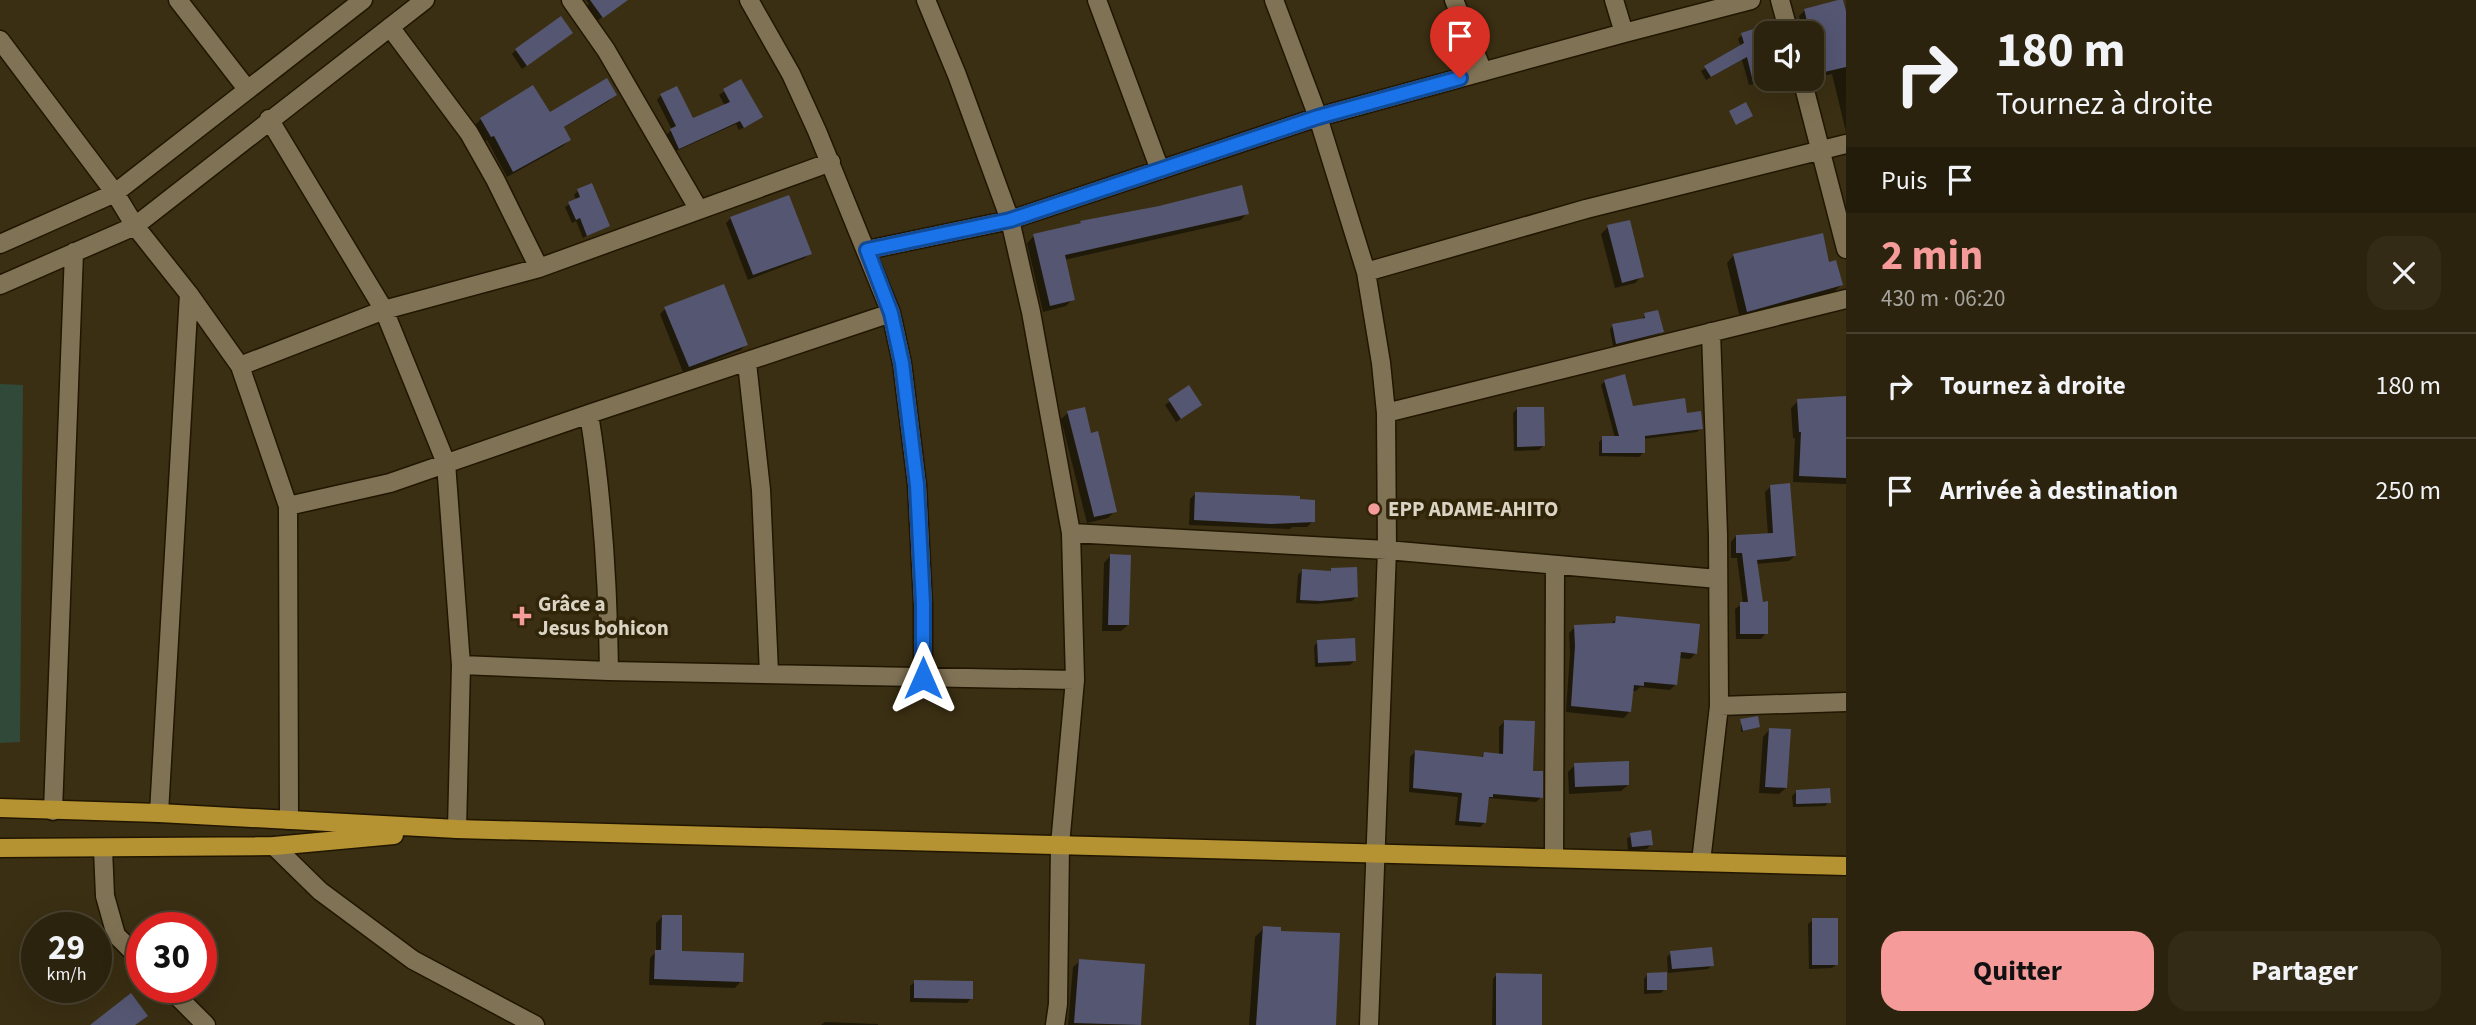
<!DOCTYPE html>
<html lang="fr">
<meta charset="utf-8">
<style>
body{margin:0;font-family:"Source Sans 3",sans-serif;background:#342b17;color:#f1f3f6;height:100vh;display:flex;flex-direction:column;font-size:26px;white-space:nowrap}
*{box-sizing:border-box;margin:0}
p{font-size:23px;color:#a6a49e}
.icon{flex:none;width:38px;height:38px;fill:none;stroke:currentColor;stroke-width:2;stroke-linecap:round;stroke-linejoin:round}
.map{position:relative;flex:1;overflow:hidden}
.sheet{display:flex;flex-direction:column;background:#2c230e;width:630px}
.sheet>*{flex:none}
.banner{background:#2c230e;color:#f1f3f6;overflow:hidden}
.controls{position:absolute;left:1754px;top:21px;display:grid;gap:14px}
.controls a{display:grid;place-items:center;width:70px;height:70px;border-radius:14px;background:#2c230e;box-shadow:0 7px 28px #0002,0 0 0 2px #48402e;font-size:35px}
.speed{position:absolute;left:21px;top:912px;display:flex;gap:14px;font-size:35px;font-weight:700;text-align:center}
.speed>*{display:grid;place-content:center;width:91px;height:91px;border-radius:50%;background:#2c230e;box-shadow:0 7px 28px #0002,0 0 0 2px #48402e;line-height:1}
.speed small{font-size:18px;font-weight:400}
.speed .limit{border:10px solid #d22;background:#fff;color:#111}
.pin{position:absolute;display:grid;place-items:center;width:60px;height:60px;color:#fff;margin:-72px -30px;border-radius:50% 50% 50% 0;rotate:-45deg;box-shadow:0 0 7px #0007}
.pin .icon{rotate:45deg}
.me{position:absolute;width:77px;margin:-38px;rotate:0deg;stroke-linejoin:round;filter:drop-shadow(0 0 5px #0008)}
.turn{display:flex;align-items:center;gap:24px;height:147px;padding:0 35px;font-size:32px}
.turn .icon{width:91px;height:91px;stroke-width:2.5}
.turn b{display:block;font-size:49px;line-height:60px}
.then{display:flex;align-items:center;height:66px;padding:0 35px;background:#0003;gap:14px;font-size:26px}
.round{display:grid;place-items:center;flex:none;width:74px;height:74px;border-radius:21px;background:#342b17}
.summary{display:flex;align-items:center;justify-content:space-between;height:119px;padding:0 35px}
h1{font-size:42px;font-weight:700;line-height:52px;color:#f59b9a}
.button{display:flex;gap:14px;margin-top:auto;padding:14px 35px}
.button a{flex:1;height:80px;border-radius:21px;background:#f59b9a;color:#111;font-size:28px;font-weight:700;line-height:80px;text-align:center}
.button a+a{background:#342b17;color:#f1f3f6}
ul{padding:0;list-style:none}
li{display:flex;align-items:center;gap:21px;height:105px;padding:0 35px;border-top:2px solid #48402e}
li div{flex:1}
li b{display:block;font-size:26px}
li em{font-style:normal}
main{display:flex;flex:1;min-height:0}
.map>svg:first-child{display:block}
</style>
<main>
<div class="map">
<svg width="1846" height="1025" viewBox="0 0 1846 1025">
<rect width="100%" height="100%" fill="#3a2f13"/>
<path fill="#314938" d="M0,384L23,385L20,742L0,743Z"/>
<path fill="#0007" d="M586,0H627L597,21L587,6L589,4Z
M1805,10L1846,17V132L1832,74L1815,78L1811,64V33H1803L1799,16Z
M1773,25L1776,33H1766V79H1771L1749,85L1742,60L1706,80L1701,71L1741,47L1738,39L1742,35Z
M567,37L522,69L512,54L516,50Z
M741,81L756,121L739,130L736,124L674,152L666,135L672,130L657,100L661,95L692,121L725,106L719,95Z
M614,95L609,101L563,128L569,140L563,146L507,177L487,140L485,141L475,125L481,119L550,115Z
M578,191L608,225L583,238L576,221L572,223L565,207L576,200L574,195Z
M1247,213L1241,220L1064,260L1073,299L1066,306L1043,312L1027,243L1034,236L1081,223Z
M731,218L810,253L805,258L748,280L726,223Z
M1608,227L1642,276L1635,283L1615,288L1601,234Z
M1821,235L1827,264L1841,285L1834,292L1740,318L1727,263L1733,256Z
M665,309L746,344L741,350L683,372L660,314Z
M1645,315L1662,331L1659,334L1613,346L1610,329L1613,326L1642,320Z
M1605,381L1632,408L1686,415L1701,428L1697,432L1643,439V453L1639,457L1599,456V442L1603,438H1615L1601,385Z
M1188,388L1196,409L1176,422L1165,405Z
M1846,398V484L1793,482L1795,438H1793L1791,408L1798,401Z
M1517,409L1543,446L1539,450L1514,451L1513,413Z
M1068,413L1090,435L1115,511L1108,518L1087,523L1061,419Z
M1770,487L1795,556L1789,561L1756,564L1766,633L1761,639H1736L1735,609L1743,603L1737,558H1731V542L1736,536L1768,535L1765,492Z
M1196,493L1313,521L1307,527H1292L1290,529L1189,525L1190,499Z
M1110,556L1128,625L1121,631H1102L1104,563Z
M1332,570L1356,597L1352,601L1316,604L1296,603L1298,575L1302,571L1329,572Z
M1617,618L1696,653L1690,659L1678,658L1676,684L1670,690L1640,687L1636,691H1632L1629,712L1624,718L1566,712L1570,653L1569,633L1575,627L1611,624Z
M1318,642L1354,661L1350,665L1315,667L1314,646Z
M1741,721L1758,727L1741,732Z
M1504,722L1541,797L1536,802L1489,798L1485,822L1480,827L1455,825L1458,797L1409,792L1410,757L1415,752L1480,759L1484,754L1499,755V727Z
M1769,730L1786,788L1779,794L1759,793L1763,737Z
M1575,765L1628,785L1621,791L1569,794L1568,772Z
M1797,791L1829,802L1825,806L1793,807L1792,796Z
M1631,835L1651,844L1647,849L1628,851L1627,839Z
M662,917L680,953L741,981L735,988L649,985L650,958L656,952V923Z
M1813,920L1837,964L1832,968L1809,969L1808,924Z
M1264,928L1334,1025H1249L1255,937Z
M1671,953L1712,965L1708,969L1668,973L1667,957Z
M1080,961L1143,965L1139,1025H1068L1073,967Z
M1497,974L1540,1025H1492L1493,979Z
M1648,974L1665,989L1661,993L1644,994V979Z
M915,982L971,998L967,1003L910,1002V986Z
M825,1022L878,1024V1025H821Z"/>
<path fill="#545672" d="M590,0H628L603,18Z
M1838,0H1843L1846,11V67L1820,73L1804,9Z
M561,16L573,33L527,66L515,49Z
M1766,25V78L1753,82L1747,57L1711,77L1704,66L1744,43L1741,33Z
M607,78L617,95L564,127L571,140L513,172L494,136L491,137L480,118L533,85L550,112Z
M741,79L763,117L744,128L740,121L679,149L670,129L676,126L660,94L677,86L693,118L730,102L723,89Z
M1746,102L1753,116L1736,125L1729,111Z
M592,183L610,226L587,236L580,218L576,220L568,202L580,197L577,189Z
M1242,185L1249,214L1065,255L1075,300L1050,306L1033,234L1081,223L1080,221L1159,206Z
M789,195L812,254L753,275L730,217Z
M1630,220L1644,277L1622,283L1607,225Z
M1823,233L1829,262L1836,260L1843,285L1747,312L1733,254Z
M724,284L748,345L689,367L664,307Z
M1658,310L1664,332L1616,344L1612,324L1645,318L1644,313Z
M1625,374L1633,406L1685,398L1687,413L1701,411L1703,429L1645,436V453H1602V436H1619L1604,380Z
M1189,385L1202,405L1181,419L1168,399Z
M1846,396V478L1799,476L1801,432H1799L1797,399Z
M1085,407L1091,433L1098,431L1117,512L1094,517L1067,411Z
M1517,407H1544L1545,446L1517,447Z
M1790,483L1796,556L1757,560L1763,602L1768,601V634H1740V602H1748L1742,553H1736V535L1773,533L1770,485Z
M1195,492L1300,496V499L1315,500V522L1271,524L1194,520Z
M1110,554L1131,555L1129,625H1108Z
M1357,567L1358,597L1321,601L1300,600L1302,569L1331,571V568Z
M1616,616L1700,624L1697,654L1681,652L1677,685L1644,682V686L1634,685L1631,712L1571,706L1575,646L1574,625L1615,623Z
M1355,638L1356,661L1318,663L1317,640Z
M1758,716L1760,727L1743,731L1740,719Z
M1504,720L1535,721L1533,771H1543V798L1493,794V797H1489L1486,823L1459,821L1462,793L1413,788L1415,750L1483,757L1484,752L1503,754Z
M1769,728L1791,729L1787,788L1765,787Z
M1629,761V785L1575,787L1574,763Z
M1830,788L1831,803L1796,804V790Z
M1651,830L1653,845L1632,847L1630,833Z
M662,915H682V951L744,953L743,982L654,979L655,950H661Z
M1812,918H1838V965H1812Z
M1263,926L1281,927V931L1340,933L1336,1025H1256Z
M1712,947L1714,966L1672,969L1670,951Z
M1079,959L1145,964L1141,1025L1074,1023Z
M1667,972V990H1647V973Z
M1496,973L1542,974V1025H1496Z
M914,980L973,981V999L914,998Z
M131,993L148,1016L135,1025H90Z"/>
<g fill="none" stroke-linecap="round" stroke-linejoin="round">
<g stroke="#211600" stroke-width="21">
<path id="minor" d="M178,0L247,89
M571,0L606,50L699,210
M749,0L791,74L817,131L891,313L902,363L917,485L923,604V678
M926,0L957,75L1010,220L1031,312L1071,533L1075,680L1060,845L1058,1004L1055,1025
M1097,0L1160,170
M1274,0L1318,117L1366,272L1381,363L1386,413L1387,550L1369,1025
M1454,0L1483,72
M1614,0L1624,33
M1780,0L1789,33
M390,27L469,133L495,179L539,268
M0,40L115,193L135,226L189,294L240,366L288,506L289,820
M1802,79L1846,249
M269,119L384,310L446,463L461,665L457,829
M0,244L115,193L363,0
M867,250L1010,220L1318,117L1624,33L1751,0
M1366,272L1586,209L1846,144
M0,285L135,226L425,0
M747,363L761,490L769,673
M240,366L384,310L539,268L831,162
M1386,413L1846,299
M589,414C603,500 608,585 609,671
M288,506L390,483L589,414L891,313
M1071,533L1387,550L1718,579
M461,665L609,671L1075,680
M1719,706L1846,702
M53,811L74,252
M159,813L189,294
M274,846L320,891L413,960L535,1025
M103,849L105,896L116,935L142,961
M1554,858L1555,565
M1701,862L1719,706L1718,535L1711,332
M168,987L206,1025"/>
</g>
<g stroke="#211600" stroke-width="21">
<path id="major" d="M0,808L159,813L457,829L1846,866
M0,848L274,846L394,835"/>
</g>
<use href="#minor" stroke="#807355" stroke-width="18"/>
<use href="#major" stroke="#b59232" stroke-width="18"/>
</g>
<g fill="none" stroke-linecap="round" stroke-linejoin="round">
<g stroke="#114b97" stroke-width="18">
<path id="route" d="M923,678V604L917,485L902,363L891,313L867,250L1010,220L1318,117L1460,78"/>
</g>
<use href="#route" stroke="#1a73e8" stroke-width="12"/>
</g>
<g fill="#f59b9a" stroke="#302508" stroke-width="2.5">
<circle cx="1374" cy="509" r="7"/>
<path d="M518.5 605.5h7v7h7v7h-7v7h-7v-7h-7v-7h7z"/>
</g>
<g text-anchor="middle" stroke-width="7" stroke-linejoin="round" paint-order="stroke">
<g font-size="21" font-weight="bold" fill="#dbd4c4" stroke="#302508" text-anchor="start">
<text x="1388" y="516">EPP ADAME-AHITO</text>
<text x="538" y="611">Grâce a<tspan x="538" dy="24">Jesus bohicon</tspan></text>
</g>
</g>
</svg>
<div class="controls">
<a><svg class="icon" aria-label="sound" viewBox="0 0 24 24"><path d="M4 9h4l5-4v14l-5-4H4zM17 9q2 3 0 6"/></svg></a>
</div>
<div class="speed"><div>29<small>km/h</small></div><div class="limit">30</div></div>
<div class="pin" style="left:1460px;top:78px;background:#d93025"><svg class="icon" aria-label="arrive" viewBox="0 0 24 24"><path d="M6 21V4h12l-3 4 3 4H6"/></svg></div>
<svg class="me" style="left:923px;top:678px" viewBox="-20 -20 40 40"><path d="M0-17L14 15 0 8-14 15z" fill="#1a73e8" stroke="#fff" stroke-width="4"/></svg>
</div>
<section class="sheet">
<div class="banner">
<div class="turn"><svg class="icon" aria-label="right" viewBox="0 0 24 24"><path d="M7 20v-9h11M14 6l5 5-5 5"/></svg><div><b>180 m</b>Tournez à droite</div></div>
<div class="then">Puis<svg class="icon" aria-label="arrive" viewBox="0 0 24 24"><path d="M6 21V4h12l-3 4 3 4H6"/></svg></div>
</div>
<div class="summary"><div><h1>2 min</h1><p>430 m · 06:20</p></div><a class="round"><svg class="icon" aria-label="close" viewBox="0 0 24 24"><path d="M6 6l12 12M18 6L6 18"/></svg></a></div>
<ul>
<li><svg class="icon" aria-label="right" viewBox="0 0 24 24"><path d="M7 20v-9h11M14 6l5 5-5 5"/></svg><div><b>Tournez à droite</b></div><em>180 m</em></li>
<li><svg class="icon" aria-label="arrive" viewBox="0 0 24 24"><path d="M6 21V4h12l-3 4 3 4H6"/></svg><div><b>Arrivée à destination</b></div><em>250 m</em></li>
</ul>
<div class="button"><a>Quitter</a><a>Partager</a></div>
</section>
</main>
